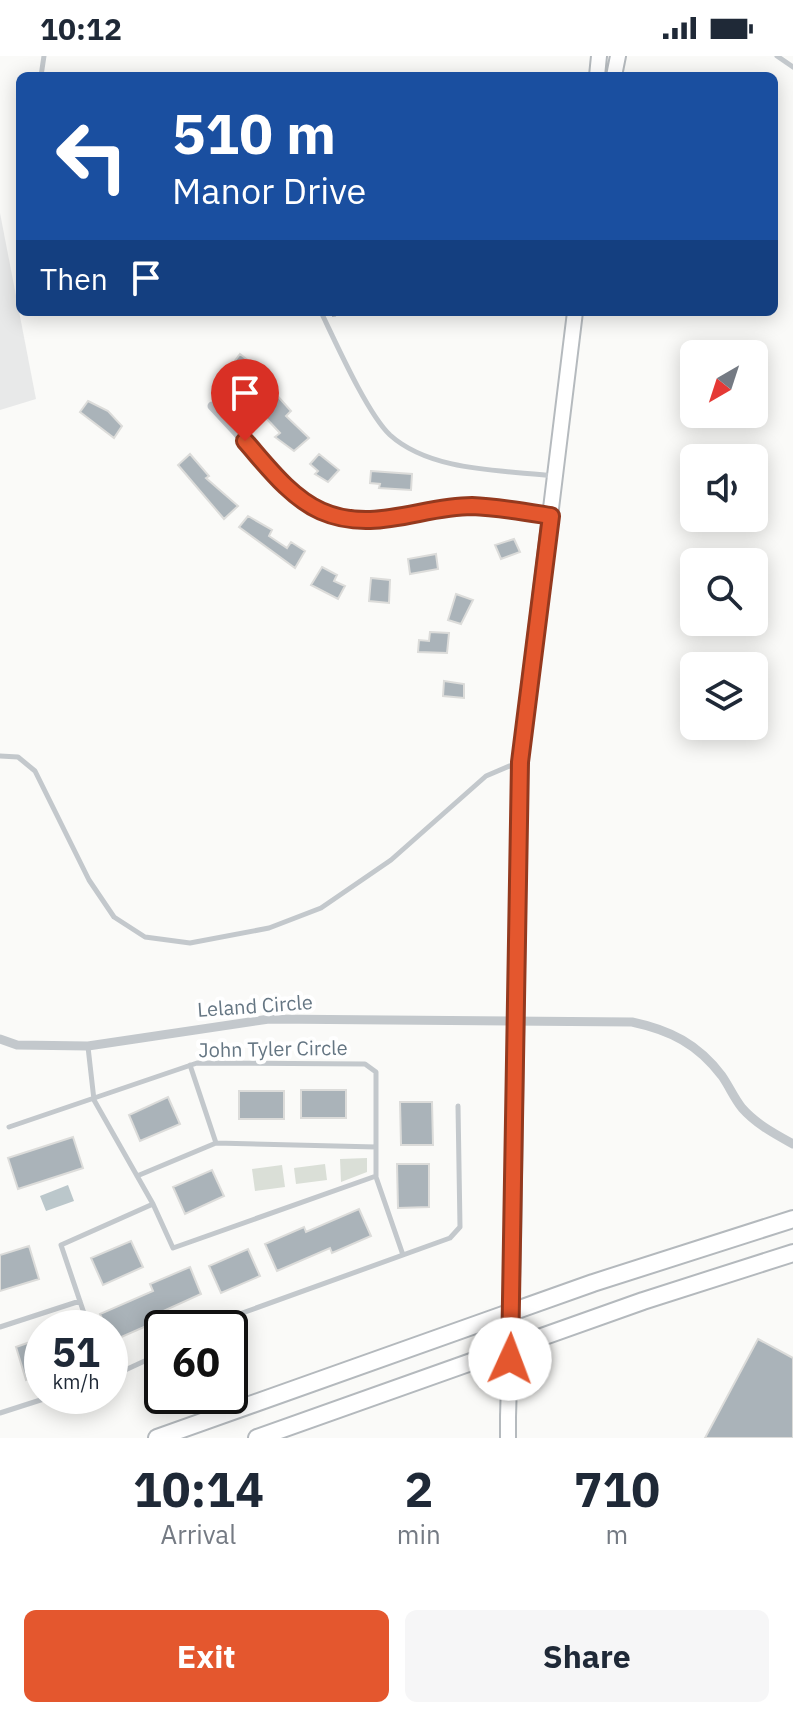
<!DOCTYPE html>
<style>
body{margin:0;font-family:"IBM Plex Sans",sans-serif;background:#f6f6f7;color:#1f2937;height:100vh;display:flex;flex-direction:column;font-size:30px;white-space:nowrap}
*{box-sizing:border-box;margin:0}
p{font-size:26px;color:#747a83}
.icon{flex:none;width:44px;height:44px;fill:none;stroke:currentColor;stroke-width:2;stroke-linecap:round;stroke-linejoin:round}
.map{position:relative;height:1382px;overflow:hidden}
.drawer{display:flex;flex-direction:column;background:#fff;flex:1}
.drawer>*{flex:none}
.guide{position:absolute;left:16px;top:16px;width:762px;height:244px;border-radius:12px;box-shadow:0 4px 20px #0003;background:#1a4fa0;color:#fff;overflow:hidden}
.needle{width:52px;rotate:219deg}
.fabs{position:absolute;left:680px;top:284px;display:grid;gap:16px}
.fabs a{display:grid;place-items:center;width:88px;height:88px;border-radius:12px;background:#fff;box-shadow:0 4px 20px #0003;font-size:40px}
.speed{position:absolute;left:24px;top:1254px;display:flex;gap:16px;font-size:40px;font-weight:700;text-align:center}
.speed>*{display:grid;place-content:center;width:104px;height:104px;border-radius:50%;background:#fff;box-shadow:0 4px 20px #0003;line-height:1}
.speed small{font-size:20px;font-weight:400}
.speed .limit{border:4px solid #111;border-radius:12px;background:#fff;color:#111}
.pin{position:absolute;display:grid;place-items:center;width:68px;height:68px;color:#fff;margin:-82px -34px;border-radius:50% 50% 50% 0;rotate:-45deg;box-shadow:0 0 8px #0007}
.pin .icon{rotate:45deg}
.me{position:absolute;width:88px;margin:-44px;rotate:2deg;stroke-linejoin:round;filter:drop-shadow(0 0 6px #0008)}
.turn{display:flex;align-items:center;gap:28px;height:168px;padding:0 24px;font-size:36px}
.turn .icon{width:104px;height:104px;stroke-width:2.5}
.turn b{display:block;font-size:56px;line-height:68px}
.then{display:flex;align-items:center;height:76px;padding:0 24px;background:#0003;gap:16px;font-size:30px}
.eta{display:flex;justify-content:space-evenly;align-items:center;height:136px;text-align:center}
.eta b{font-size:48px;font-weight:700;line-height:56px}
.button{display:flex;gap:16px;margin-top:auto;padding:16px 24px}
.button a{flex:1;height:92px;border-radius:12px;background:#e4572e;color:#fff;font-size:32px;font-weight:700;line-height:92px;text-align:center}
.button a+a{background:#f6f6f7;color:#1f2937}
.status{display:flex;justify-content:space-between;align-items:center;height:56px;padding:0 40px;background:#fff;direction:ltr}
.status svg{height:22px;fill:currentColor}
.map>svg:first-child{display:block}
</style>
<div class="status"><b>10:12</b><svg viewBox="0 0 49 12"><path d="M0 12V9h3v3zM5 12V6h3v6zM10 12V3h3v9zM15 12V0h3v12zM26 1h20v11H26zM47 4h2v5h-2z"/></svg></div>
<div class="map">
<svg width="793" height="1382" viewBox="0 0 793 1382">
<rect width="100%" height="100%" fill="#fafaf8"/>
<path fill="#e8e9e9" d="M0,157L36,343L0,354Z"/>
<path fill="#dadfd7" d="M367,1102V1116L341,1126L340,1103Z
M325,1108L327,1124L296,1128L294,1112Z
M282,1109L285,1131L255,1135L252,1113Z"/>
<path fill="#bbc7cb" d="M68,1129L74,1145L46,1155L40,1140Z"/>
<path fill="#aab3b9" stroke="#dcdcda" stroke-width="2" d="M240,298L258,312L245,327L228,314Z
M274,336L291,355L286,360L309,382L294,395L275,381L280,377L264,360L260,364L252,355Z
M88,345L108,355L122,370L114,382L80,356Z
M190,398L209,420L206,422L238,450L224,463L178,409Z
M319,398L339,414L328,426L315,418L318,415L310,408Z
M371,415L412,418L411,434L379,432L380,428L370,427Z
M248,460L272,474L269,480L287,492L291,486L305,495L295,512L239,471Z
M514,483L520,496L501,503L495,489Z
M436,498L438,513L410,518L408,503Z
M322,511L337,519L334,525L345,530L338,543L311,529Z
M371,522L390,524L389,547L369,545Z
M456,538L473,544L461,568L448,564Z
M430,576L449,577L447,597L418,596L419,584L429,585Z
M444,625L464,628V642L443,640Z
M301,1034H346V1062H301Z
M239,1035H284V1063H239Z
M168,1041L180,1068L140,1085L129,1059Z
M400,1046H432L433,1089H401Z
M73,1081L83,1112L18,1133L8,1102Z
M397,1108H429V1151L398,1152Z
M212,1114L224,1140L185,1158L173,1131Z
M359,1153L371,1180L332,1197L330,1192L277,1215L265,1188L304,1171L306,1176Z
M131,1185L143,1211L103,1229L91,1202Z
M29,1190L39,1223L0,1235V1199Z
M248,1193L260,1220L221,1237L209,1210Z
M190,1211L201,1238L148,1262L151,1268L110,1286V1272H106L100,1258L153,1235L150,1228Z
M42,1282V1319L26,1324L16,1291Z
M758,1283L793,1302V1382H705Z"/>
<g fill="none" stroke-linecap="round" stroke-linejoin="round">
<g stroke="#b5babe" stroke-width="18">
<path id="primary" d="M597,20L599,0
M614,20L618,0
M513,1188L520,706L575,256
M508,1382V1361"/>
</g>
<g stroke="#b4b9bd" stroke-width="20">
<path id="highway" d="M157,1382L593,1227L793,1163
M257,1382L643,1245L793,1197"/>
</g>
<path stroke="#bbbfc2" stroke-width="2" stroke-dasharray="4 4" stroke-linecap="butt" d="M332,260L358,256"/>
<path stroke="#c3c8cc" stroke-width="5" d="M777,0L793,11
M41,20L44,0
M321,256C336,287 367,357 390,379C431,416 503,414 555,420
M0,700L18,701L35,715L89,824L114,861L145,881L190,887L269,872L321,852L391,804L486,720L519,706
M190,1009L216,1087
M9,1071L197,1007L365,1008L376,1016V1120L173,1192L153,1148L94,1044L88,991
M137,1120L216,1087L376,1091
M376,1121L403,1199
M0,1271L80,1245
M89,1272L61,1189L153,1148
M210,1272L234,1260L450,1182L460,1171L458,1050
M110,1321L162,1297
M0,1357L53,1340"/>
<path stroke="#c3c8cc" stroke-width="9" d="M212,350L292,436L322,455L376,465L472,450L551,460
M0,983L17,989L88,990L269,963L632,966C670,974 698,988 722,1020C729,1030 734,1042 742,1052C756,1068 775,1078 793,1088"/>
<use href="#primary" stroke="#fff" stroke-width="14"/>
<use href="#highway" stroke="#fff" stroke-width="16"/>
<g stroke="#b5babe" stroke-width="18" stroke-linecap="butt">
<path id="primary-bridge" d="M508,1361L513,1188"/>
</g>
<use href="#primary-bridge" stroke="#fff" stroke-width="14"/>
</g>
<g fill="none" stroke-linecap="round" stroke-linejoin="round">
<g stroke="#94391e" stroke-width="20">
<path id="route" d="M245,385C267,410 290,441 321,455C373,478 421,450 472,450C498,451 526,456 551,460L520,706L510,1303"/>
</g>
<use href="#route" stroke="#e4572e" stroke-width="14"/>
</g>
<g text-anchor="middle" stroke-width="8" stroke-linejoin="round" paint-order="stroke">
<g font-size="20" fill="#657683" stroke="#fff">
<text transform="translate(255 950) rotate(-4)" y="7">Leland Circle</text>
<text transform="translate(273 993) rotate(-1)" y="7">John Tyler Circle</text>
</g>
</g>
</svg>
<div class="fabs">
<a><svg class="needle" viewBox="-14 -14 28 28"><path d="M0-13l5 13h-10z" fill="#e53935"/><path d="M0 13l5-13h-10z" fill="#747a83"/></svg></a>
<a><svg class="icon" aria-label="sound" viewBox="0 0 24 24"><path d="M4 9h4l5-4v14l-5-4H4zM17 9q2 3 0 6"/></svg></a>
<a><svg class="icon" aria-label="search" viewBox="0 0 24 24"><circle cx="10" cy="10" r="6"/><path d="M15 15l6 6"/></svg></a>
<a><svg class="icon" aria-label="layers" viewBox="0 0 24 24"><path d="M12 4l9 5-9 5-9-5zM3 14l9 5 9-5"/></svg></a>
</div>
<div class="speed"><div>51<small>km/h</small></div><div class="limit">60</div></div>
<div class="pin" style="left:245px;top:385px;background:#d93025"><svg class="icon" aria-label="arrive" viewBox="0 0 24 24"><path d="M6 21V4h12l-3 4 3 4H6"/></svg></div>
<svg class="me" style="left:510px;top:1303px" viewBox="-20 -20 40 40"><circle r="19" fill="#fff"/><path d="M0-13L10 11 0 6-10 11z" fill="#e4572e"/></svg>
<div class="guide">
<div class="turn"><svg class="icon" aria-label="left" viewBox="0 0 24 24"><path d="M17 20v-9H6M10 6l-5 5 5 5"/></svg><div><b>510 m</b>Manor Drive</div></div>
<div class="then">Then<svg class="icon" aria-label="arrive" viewBox="0 0 24 24"><path d="M6 21V4h12l-3 4 3 4H6"/></svg></div>
</div>
</div>
<section class="drawer">
<div class="eta">
<div><b>10:14</b><p>Arrival</p></div>
<div><b>2</b><p>min</p></div>
<div><b>710</b><p>m</p></div>
</div>
<div class="button"><a>Exit</a><a>Share</a></div>
</section>
